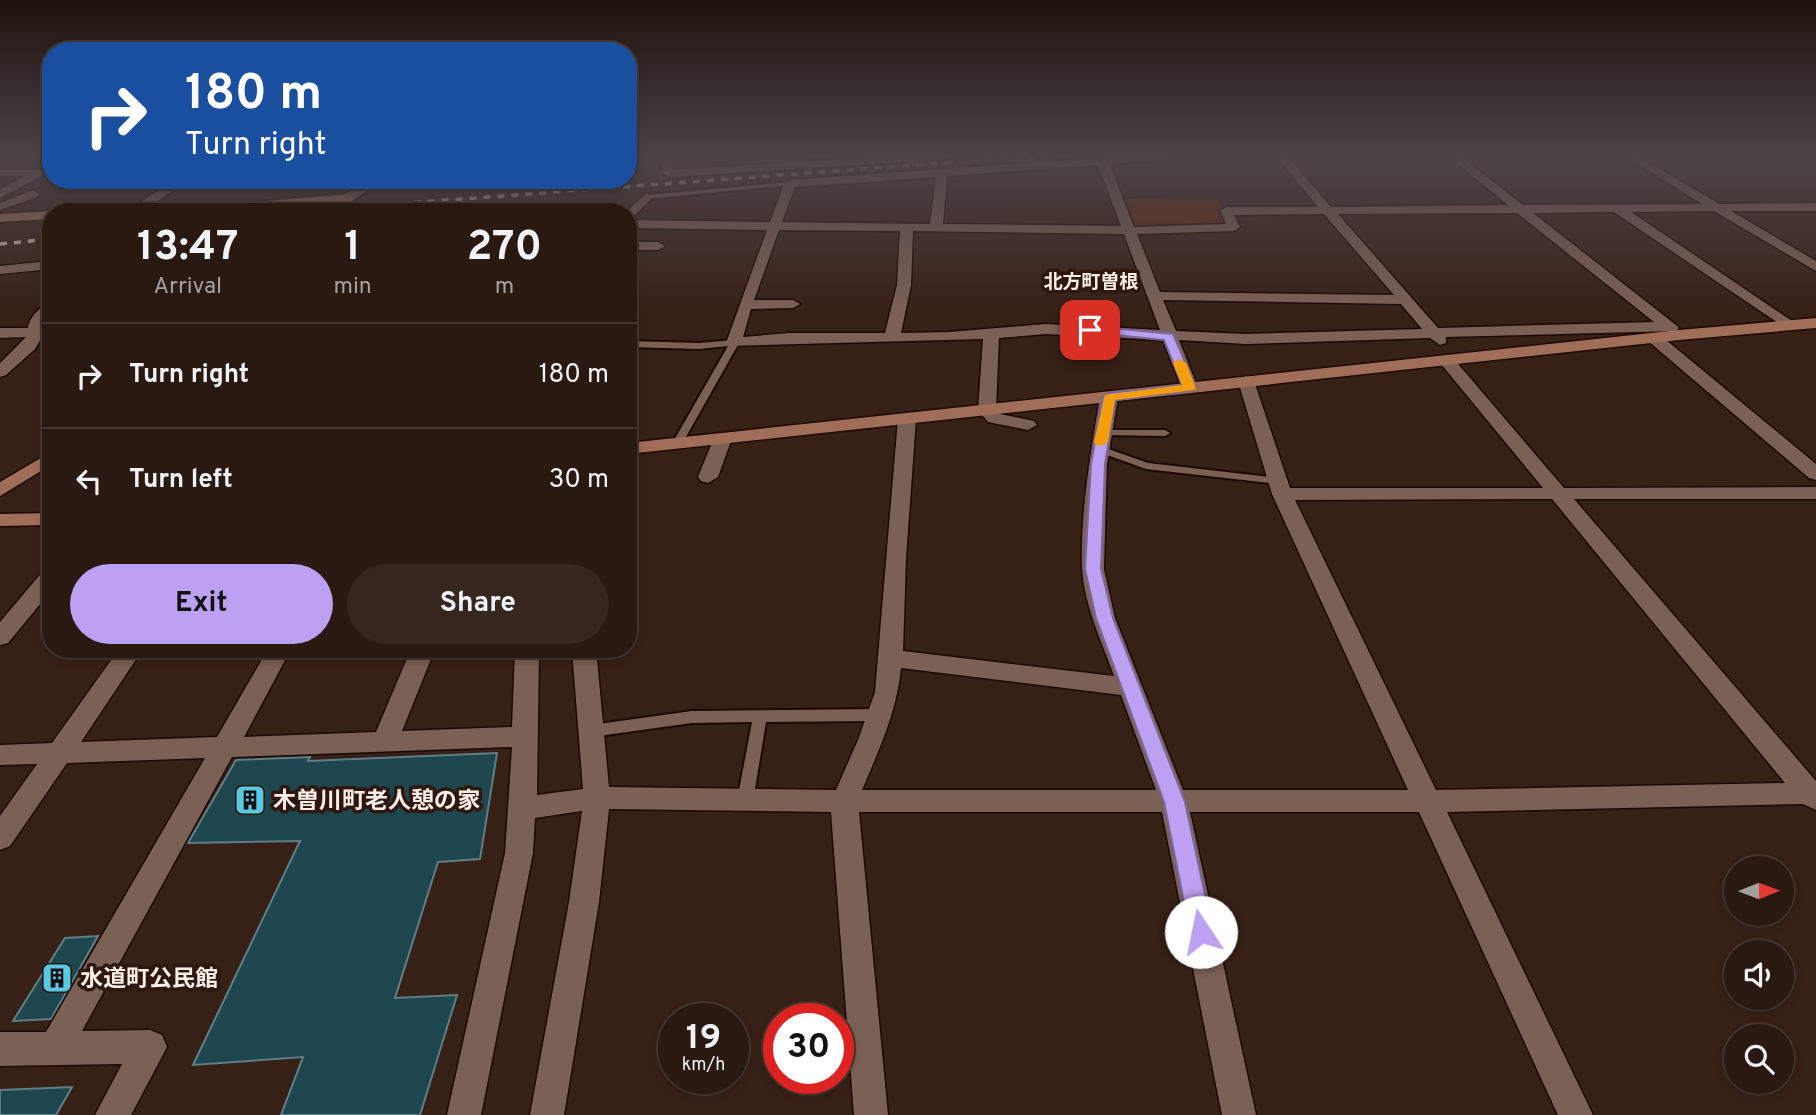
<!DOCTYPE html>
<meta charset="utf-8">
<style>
body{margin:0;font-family:Overpass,"Noto Sans JP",sans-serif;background:#35261f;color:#f1f3f6;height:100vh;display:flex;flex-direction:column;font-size:26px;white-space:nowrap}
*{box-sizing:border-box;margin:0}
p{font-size:23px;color:#a5a09f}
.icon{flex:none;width:38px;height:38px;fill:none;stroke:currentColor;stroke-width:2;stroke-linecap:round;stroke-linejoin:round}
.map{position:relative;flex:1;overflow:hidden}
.side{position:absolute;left:42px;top:203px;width:595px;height:455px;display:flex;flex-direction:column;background:#291911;border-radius:28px;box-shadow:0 4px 10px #0003,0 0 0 2px #453831}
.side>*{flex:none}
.hud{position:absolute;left:42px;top:42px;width:595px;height:147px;border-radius:28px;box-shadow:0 4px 10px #0003,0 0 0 2px #453831;background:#1a4fa0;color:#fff;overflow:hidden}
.needle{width:46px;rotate:89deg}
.tools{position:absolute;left:1724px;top:856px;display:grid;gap:14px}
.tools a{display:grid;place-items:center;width:70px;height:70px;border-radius:50%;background:#291911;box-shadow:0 4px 10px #0003,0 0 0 2px #453831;font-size:35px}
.speed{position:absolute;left:658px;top:1003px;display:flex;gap:14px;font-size:35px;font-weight:700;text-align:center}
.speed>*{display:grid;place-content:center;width:91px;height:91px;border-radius:50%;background:#291911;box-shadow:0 4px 10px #0003,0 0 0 2px #453831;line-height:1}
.speed small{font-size:18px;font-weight:400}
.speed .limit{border:10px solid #d22;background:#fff;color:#111}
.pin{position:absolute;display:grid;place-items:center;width:60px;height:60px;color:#fff;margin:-30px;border-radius:14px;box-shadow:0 4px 10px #0006}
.me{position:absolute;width:77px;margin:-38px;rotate:349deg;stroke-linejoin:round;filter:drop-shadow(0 0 5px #0008)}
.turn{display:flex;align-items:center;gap:24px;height:147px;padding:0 28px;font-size:32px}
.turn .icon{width:91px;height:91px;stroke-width:2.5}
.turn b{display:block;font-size:49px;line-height:60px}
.eta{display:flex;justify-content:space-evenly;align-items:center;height:119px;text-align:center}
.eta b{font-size:42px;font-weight:700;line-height:49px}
.cta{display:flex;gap:14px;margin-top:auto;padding:14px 28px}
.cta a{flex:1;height:80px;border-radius:42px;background:#bca0f2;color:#111;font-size:28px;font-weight:700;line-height:80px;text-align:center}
.cta a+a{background:#35261f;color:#f1f3f6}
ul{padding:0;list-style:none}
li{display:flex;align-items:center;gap:21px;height:105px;padding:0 28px;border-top:2px solid #453831}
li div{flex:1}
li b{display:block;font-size:26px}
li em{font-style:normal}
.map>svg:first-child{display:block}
</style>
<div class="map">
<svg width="1816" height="1115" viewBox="0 0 1816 1115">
<rect width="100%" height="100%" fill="#372117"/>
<path fill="#64280b" d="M1126,199L1218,200L1234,227L1138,232Z"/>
<path fill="#1d464f" stroke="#5f7f87" stroke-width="2" d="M497,753L480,859L438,862L395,998L457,995L420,1115H281L303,1057L193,1065L300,841L188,843L236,760L310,757L308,761Z
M98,936L51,1019L13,1021L65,938Z
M72,1087L56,1115H0V1090Z"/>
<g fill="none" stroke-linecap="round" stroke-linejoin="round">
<g stroke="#1d0903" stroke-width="4">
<path id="lane" d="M790,182L792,183V185L647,199L643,197L647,195Z
M734,340L739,343L683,442L682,444H674L673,442L728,346L699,349L628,347V341L699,343Z
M1103,430H1165L1170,433L1165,436L1099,435V431Z
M1100,446L1148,463L1279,478L1285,481L1279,484L1146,469L1096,451L1095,449L1096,447Z
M879,709L884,711L886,715L884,719L879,721L766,722L753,801L751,806L745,808L739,806L737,801L752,722L692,723L591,737L586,735L584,731L586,727L591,725L692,711Z"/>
</g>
<g stroke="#1d0903" stroke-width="3">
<path id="street" d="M667,156H678L672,170L895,156H954L949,159L669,177L660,172Z
M1128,156H1180L1175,159L1109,164L1134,227L1226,224L1220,211L1226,207H1318L1276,156H1287L1331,207L1508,205L1448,156H1460L1523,205L1702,204L1625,156H1638L1719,204L1816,203V211H1731L1816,261V271L1714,211L1631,212L1792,321L1795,324L1787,329L1614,212L1533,213L1676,325L1679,328L1676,331L1446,337V343L1440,345L1430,338L1246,344L1179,340L1198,388L1190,393L1182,388L1163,340L1046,334L999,338L996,409L1000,414L1034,421L1037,425L1028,430L988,422L978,410L983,339L728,346L726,343L767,230L628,228V212H626L647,193L653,197L630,220L770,222L784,184L790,180ZM1098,165L1121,226L943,224L947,176ZM936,177L930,224L782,222L795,187ZM1517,213L1654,322L1438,328L1338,214ZM1324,214L1394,295L1160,292L1137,234L1234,231L1240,227L1234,215ZM779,230L900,231L897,285L885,333H789L743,337L751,309L793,308L800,304L793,300H754ZM913,231L1124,234L1160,330L1046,324L950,332L901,333L911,285ZM1163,300L1401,304L1422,329L1246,334L1176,331Z
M1810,156H1816V160Z
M0,170H41L47,173L0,198V189L25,176H0Z
M175,180H190L140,212H125Z
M369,180H384L352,201H344V195Z
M412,180H490L476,189L418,184Z
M33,190L39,194L37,197L0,210V203Z
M628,242H658L665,246L658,250H628Z
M51,261V269L0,274V266Z
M51,302V315L42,325L51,328V336L42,337L35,349L6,375L0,377V363L26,337L0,338V328H28C28,319 42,304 51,302Z
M1654,333L1660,335L1816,464V480L1809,478L1648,341L1646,338L1648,335Z
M1447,356L1453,358L1564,488L1816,487V499H1574L1816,781V810L1803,804L1447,812L1593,1115H1558L1419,812H1190L1256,1115H1222L1162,812H859L888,1115H854L831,812L609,809L599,902L564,1115H530L569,902L582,811L535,818L533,853L481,1115H447L505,853L512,747L232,757L82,1031L150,1030L162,1035L167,1047L131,1115H95L122,1064L0,1066V1032H46L205,758L67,763L10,846L0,850V816L37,764L0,765V745L52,743L119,649H143L81,742L217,737L268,649H291L244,737L376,732L411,649H435L402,731L512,727L515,649H539L537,795L583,789L572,649H596L609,787L836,790L858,740L875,692L898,419L907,414L916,419L906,558L903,651L1114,676C1102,642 1084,605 1082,568C1080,514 1091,450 1100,397L1109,392L1115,393L1118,397L1107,464L1104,569L1115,618L1183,790H1408L1272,494L1238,381L1246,376L1254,381L1290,488H1543L1441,364L1439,361ZM1552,499L1785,783L1436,790L1295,500ZM901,668L1121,695L1156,790H862C879,750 897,711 901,668Z
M723,433L732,438L718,477L708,483L701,481L698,477L714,438Z
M51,569V591L8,643L0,645V622L43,571Z"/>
</g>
<g stroke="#1d0903" stroke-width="3">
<path id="secondary" d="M348,194L352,195V201L228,212H175L181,208Z
M120,208H132L138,212H114Z
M51,211V219L0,222V214Z
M1816,318V328L1679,340L628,454V443L1679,330Z
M51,452V465L0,496V482Z
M51,513V525L0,526V514Z"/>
</g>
<use href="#lane" fill="#7b6056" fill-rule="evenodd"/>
<use href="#street" fill="#7b6056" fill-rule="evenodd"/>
<use href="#secondary" fill="#a06d58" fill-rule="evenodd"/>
<path stroke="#c9b7b0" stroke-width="3.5" stroke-dasharray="7 7" stroke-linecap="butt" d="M1027,159L1069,156
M288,212L1035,156
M0,244L51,239"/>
</g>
<linearGradient id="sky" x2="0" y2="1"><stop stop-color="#1e120d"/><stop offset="0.5" stop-color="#4d4347"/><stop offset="1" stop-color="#4d4347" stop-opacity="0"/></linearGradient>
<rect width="1816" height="312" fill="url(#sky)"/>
<path fill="#bca0f2" stroke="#7a689d" stroke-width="2" d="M1090,326L1173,334L1196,388L1190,391L1115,400L1105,464L1101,569L1113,618L1185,802L1213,932L1209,940L1201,943L1193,940L1190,932L1164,802L1096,618L1085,569L1091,464L1103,397L1109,393L1182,385L1164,340L1086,332V327Z"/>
<path fill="#f59e0b" d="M1179,359L1186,363L1196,388L1194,390L1115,400L1108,442L1101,446L1096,445L1094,442L1105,395L1182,385L1173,363Z"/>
<defs>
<g id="building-square" transform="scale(1.575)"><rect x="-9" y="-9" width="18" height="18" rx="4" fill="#58c9e3" stroke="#2d170e"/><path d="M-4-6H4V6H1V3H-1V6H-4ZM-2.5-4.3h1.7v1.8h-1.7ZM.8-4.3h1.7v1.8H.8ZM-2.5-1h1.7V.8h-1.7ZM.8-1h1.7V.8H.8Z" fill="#111"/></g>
</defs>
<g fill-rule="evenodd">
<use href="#building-square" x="250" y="800"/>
<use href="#building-square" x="57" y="978"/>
</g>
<g text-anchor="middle" stroke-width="7" stroke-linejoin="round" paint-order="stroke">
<g font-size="19" font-weight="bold" fill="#feeee8" stroke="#2d170e">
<text x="1091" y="288">北方町曽根</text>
</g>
<g font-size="23" font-weight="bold" fill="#feeee8" stroke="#2d170e" text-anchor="start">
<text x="273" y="808">木曽川町老人憩の家</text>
<text x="80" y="986">水道町公民館</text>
</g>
</g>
</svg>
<div class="tools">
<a><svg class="needle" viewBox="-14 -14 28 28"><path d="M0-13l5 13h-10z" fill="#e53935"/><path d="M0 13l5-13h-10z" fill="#a5a09f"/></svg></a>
<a><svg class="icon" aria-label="sound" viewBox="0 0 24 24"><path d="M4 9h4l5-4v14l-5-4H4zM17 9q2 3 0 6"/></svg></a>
<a><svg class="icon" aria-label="search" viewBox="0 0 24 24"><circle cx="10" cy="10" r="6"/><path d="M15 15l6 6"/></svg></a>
</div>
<div class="speed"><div>19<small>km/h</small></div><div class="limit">30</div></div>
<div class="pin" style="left:1090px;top:330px;background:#d93025"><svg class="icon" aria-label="arrive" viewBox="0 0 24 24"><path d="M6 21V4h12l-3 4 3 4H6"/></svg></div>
<svg class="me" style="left:1201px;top:932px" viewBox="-20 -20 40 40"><circle r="19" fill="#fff"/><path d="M0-13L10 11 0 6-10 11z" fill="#bca0f2"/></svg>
<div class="hud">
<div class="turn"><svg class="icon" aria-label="right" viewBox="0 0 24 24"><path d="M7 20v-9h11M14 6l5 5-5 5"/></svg><div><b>180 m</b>Turn right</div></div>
</div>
<section class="side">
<div class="eta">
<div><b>13:47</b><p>Arrival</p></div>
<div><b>1</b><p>min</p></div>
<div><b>270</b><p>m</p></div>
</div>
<ul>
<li><svg class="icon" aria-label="right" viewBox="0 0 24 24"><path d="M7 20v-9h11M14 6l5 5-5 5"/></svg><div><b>Turn right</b></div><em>180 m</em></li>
<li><svg class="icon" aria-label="left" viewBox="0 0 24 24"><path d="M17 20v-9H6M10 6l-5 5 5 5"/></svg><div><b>Turn left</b></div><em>30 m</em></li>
</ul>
<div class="cta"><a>Exit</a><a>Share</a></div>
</section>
</div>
